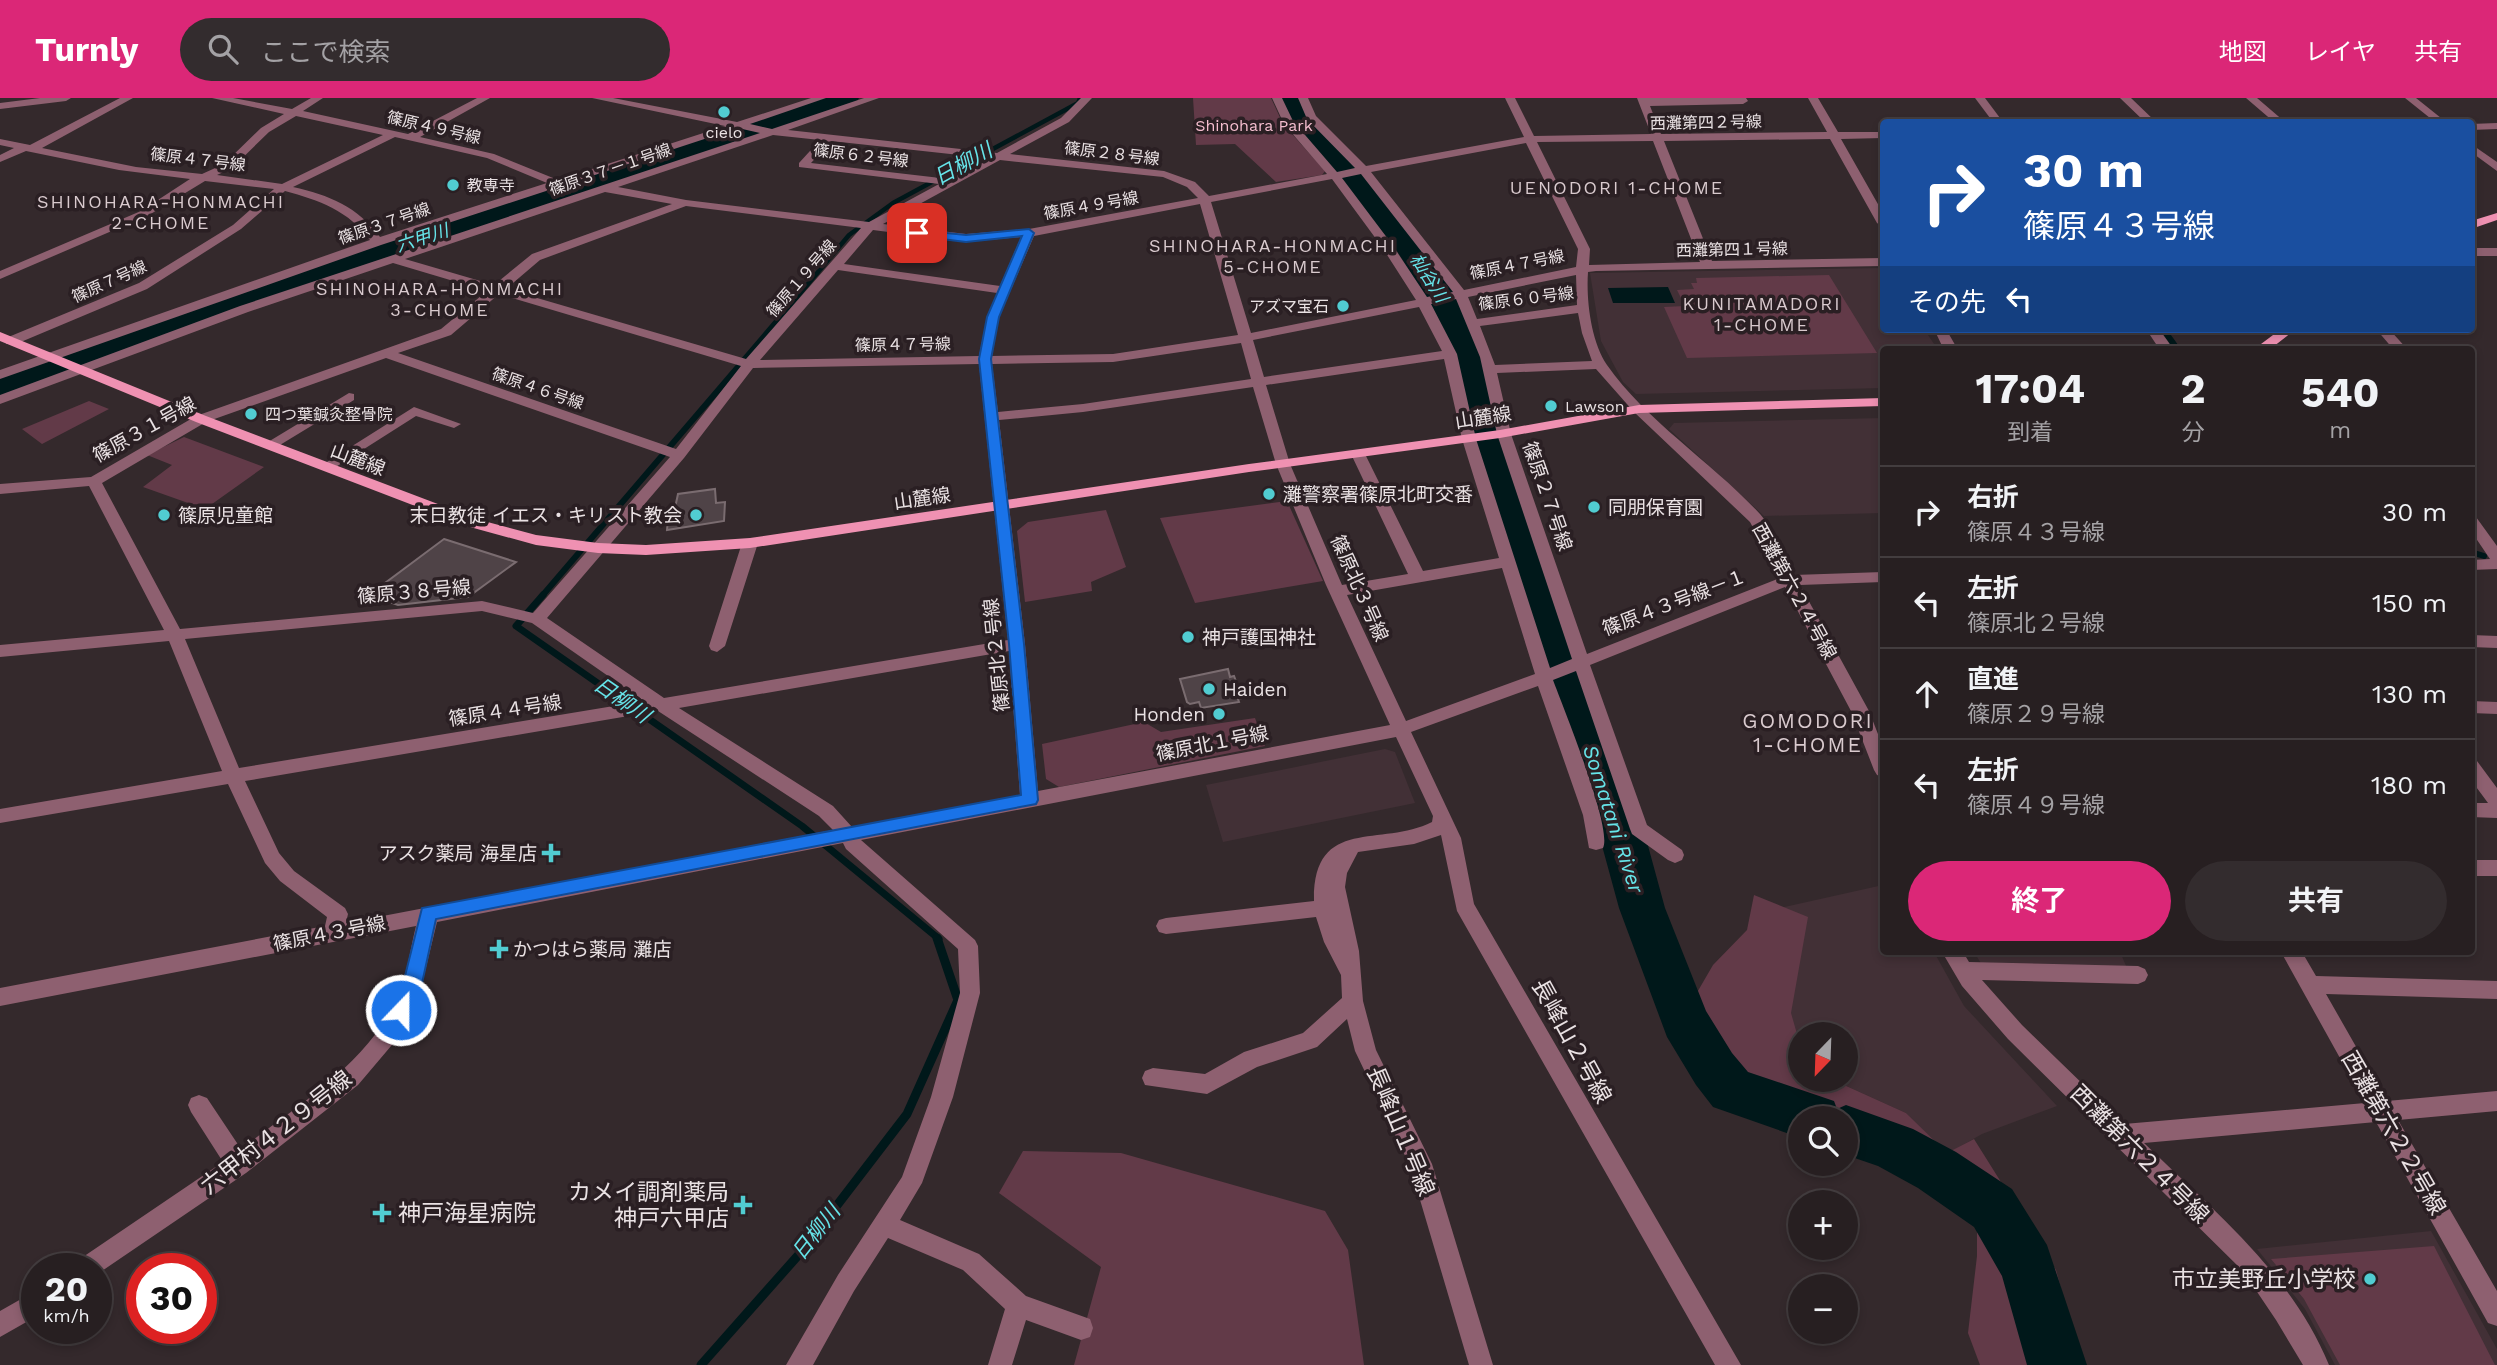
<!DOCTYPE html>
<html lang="ja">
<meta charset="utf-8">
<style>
body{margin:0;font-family:"Work Sans","Noto Sans JP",sans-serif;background:#332c2e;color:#f1f3f6;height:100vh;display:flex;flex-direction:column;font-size:26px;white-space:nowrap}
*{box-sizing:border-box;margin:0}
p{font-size:23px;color:#a4a2a5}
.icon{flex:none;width:38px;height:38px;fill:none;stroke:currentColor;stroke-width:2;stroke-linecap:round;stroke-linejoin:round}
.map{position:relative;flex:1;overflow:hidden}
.sheet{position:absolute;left:1880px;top:248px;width:595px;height:609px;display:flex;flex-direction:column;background:#271f21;border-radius:7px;box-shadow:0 4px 10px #0003,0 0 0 2px #433d3f}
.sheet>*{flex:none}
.banner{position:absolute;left:1880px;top:21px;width:595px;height:214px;border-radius:7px;box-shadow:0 4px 10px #0003,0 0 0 2px #433d3f;background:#1a4fa0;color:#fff;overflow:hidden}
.needle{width:46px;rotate:203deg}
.controls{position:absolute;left:1788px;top:924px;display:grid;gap:14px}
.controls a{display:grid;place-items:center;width:70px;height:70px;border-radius:50%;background:#271f21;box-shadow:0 4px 10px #0003,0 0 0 2px #433d3f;font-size:35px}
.speed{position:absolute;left:21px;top:1155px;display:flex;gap:14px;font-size:35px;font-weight:700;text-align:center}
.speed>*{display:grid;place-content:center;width:91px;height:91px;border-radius:50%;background:#271f21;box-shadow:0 4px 10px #0003,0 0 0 2px #433d3f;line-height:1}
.speed small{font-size:18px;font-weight:400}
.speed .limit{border:10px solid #d22;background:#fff;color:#111}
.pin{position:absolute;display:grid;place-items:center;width:60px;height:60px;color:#fff;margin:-30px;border-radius:14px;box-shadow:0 4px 10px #0006}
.me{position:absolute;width:77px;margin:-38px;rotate:22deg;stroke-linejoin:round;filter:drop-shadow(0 0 5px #0008)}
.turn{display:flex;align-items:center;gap:24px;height:147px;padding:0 28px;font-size:32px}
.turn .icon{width:91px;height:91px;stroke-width:2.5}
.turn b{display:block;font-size:49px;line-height:60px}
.then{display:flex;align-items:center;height:66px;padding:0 28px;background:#0003;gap:14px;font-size:26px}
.eta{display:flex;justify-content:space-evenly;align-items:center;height:119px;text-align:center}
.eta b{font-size:42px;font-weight:700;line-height:49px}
.primary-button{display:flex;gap:14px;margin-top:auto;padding:14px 28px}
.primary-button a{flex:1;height:80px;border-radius:42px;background:#db2777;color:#fff;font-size:28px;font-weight:700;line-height:80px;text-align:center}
.primary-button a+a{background:#332c2e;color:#f1f3f6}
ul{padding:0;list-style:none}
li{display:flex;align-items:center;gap:21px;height:91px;padding:0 28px;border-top:2px solid #433d3f}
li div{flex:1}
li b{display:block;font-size:26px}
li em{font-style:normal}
header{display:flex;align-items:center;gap:42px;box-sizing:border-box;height:98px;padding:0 35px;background:#db2777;color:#fff}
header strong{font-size:33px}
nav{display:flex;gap:38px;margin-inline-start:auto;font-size:24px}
.search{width:490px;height:63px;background:#332c2e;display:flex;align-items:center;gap:18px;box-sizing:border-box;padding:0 24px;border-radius:38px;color:#a4a2a5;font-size:26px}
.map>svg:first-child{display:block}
</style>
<header>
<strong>Turnly</strong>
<div class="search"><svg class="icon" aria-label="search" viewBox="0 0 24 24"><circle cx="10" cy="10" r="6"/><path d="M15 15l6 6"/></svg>ここで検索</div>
<nav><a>地図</a><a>レイヤ</a><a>共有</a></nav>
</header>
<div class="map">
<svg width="2497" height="1267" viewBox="0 0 2497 1267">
<rect width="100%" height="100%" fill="#34292c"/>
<path fill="#423036" d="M1883,170V231H1924L1938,252H1883V290L1636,296L1623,284L1601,243L1590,175Z
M1883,320V415L1764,418L1669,331L1674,325Z
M1385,651L1395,654L1415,705L1223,744L1206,687Z
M1883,787V854H1934L1964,908L2057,1008L1982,1036L1947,1056L1906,1015L1833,982H1846V936H1801V959L1766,899L1780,810Z
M1974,854H2120L2127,870L1982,867Z
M2431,1133L2497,1251V1267H2335L2305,1211L2257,1151Z"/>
<path fill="#623a48" d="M1193,0H1271L1283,26L1325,73L1322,77L1276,84L1235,46L1196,47Z
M1829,177L1877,255L1687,260L1664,209L1685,208L1677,192L1694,191L1691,185H1697L1696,180Z
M89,303L109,311L42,346L22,331Z
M184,339L264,369L205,411L143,389L172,367L147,357Z
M1287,403L1323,483L1195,505L1160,420Z
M1106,412L1126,469L1091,484L1092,493L1025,504L1017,433L1028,424Z
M1255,620L1265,648L1059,689L1046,681L1042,646L1144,624L1161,634Z
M1754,797L1808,819L1791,915L1801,950V982H1833L1906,1015L1947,1055L1974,1041L2056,1172L2082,1267H1980L1968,1235L1977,1158V1115L1966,1075L1903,1041L1846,1045V1020H1801V1032L1759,1018L1718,973L1695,898L1713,867L1747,832Z
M1023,1053L1121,1055L1325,1113L1348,1152L1364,1267H1074L1101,1169L999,1095Z
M2434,1148L2495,1267H2340L2304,1201L2271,1161Z"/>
<path fill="#00181a" d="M1668,189L1675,205H1613L1608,190Z"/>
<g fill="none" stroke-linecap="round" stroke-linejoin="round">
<path stroke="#00181a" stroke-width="4.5" d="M777,223L849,137L893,105L1078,5L1080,0"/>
<path stroke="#00181a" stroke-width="6" d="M2163,231L2178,252
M2471,454L2484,458
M542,498L779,221"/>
<path stroke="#00181a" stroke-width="7" d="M543,497L516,528L802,728L939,841"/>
<path stroke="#00181a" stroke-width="9" d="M701,1267L802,1153L907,1016L958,902L937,840"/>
<path fill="#00181a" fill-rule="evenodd" d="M822,0H859L856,5L278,198L0,301V280L256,186Z
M1277,0H1301L1307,12C1361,71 1427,140 1464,211C1482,246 1492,284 1501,323L1647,744L1665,810L1706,913L1732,955L1748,974L1834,1003L1837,1011L1846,1007L1913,1031L1956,1054L2012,1091L2047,1147L2087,1267H2027L2002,1178L1974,1129L1918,1090L1878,1068L1846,1057V1020H1801V1040L1713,1009L1696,987L1667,939L1619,810L1601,744L1512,471L1467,323L1456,269L1433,210L1395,150L1348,90L1287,20Z"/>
</g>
<path fill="#4f4347" stroke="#7a6c70" stroke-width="2" d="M715,391L716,405L725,404L724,423L667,432L669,410H675L678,396Z
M444,441L516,464L468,499L398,507L369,497Z
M1228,571L1230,579L1234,578L1242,600L1238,601L1239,604L1201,610L1199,604L1190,606L1187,604L1180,581Z"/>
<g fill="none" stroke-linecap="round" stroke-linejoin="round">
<path fill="#8e6070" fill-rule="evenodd" d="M40,0H71L66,3L0,11V5Z
M120,0H133L42,50L136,69L202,76L224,66L261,30L284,16L212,0H233L292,11L311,0H323L303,13L408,36L477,0H490L420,39L494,56L558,82L725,28L592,0H613L737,24L811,0H826L750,26L772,31L864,0H879L788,32L997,55L1061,20L1081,0H1092L1069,24L1010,56L1164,73L1195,84L1209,98L1327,76L1284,26L1272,0H1282L1293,23L1337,74L1355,70L1307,21L1298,0H1308L1316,18L1366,68L1524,39L1505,0H1515L1534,38L1651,36L1637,0H1746L1748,3L1743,6L1650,8L1661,36L1827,34L1808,0H1818L1838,34H1883V40L1841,41L1883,115V129L1877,125L1830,41L1664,43L1712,163L1883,160V168L1596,173L1588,174C1586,202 1591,243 1607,267C1647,324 1713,365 1760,416C1774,432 1784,458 1794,477L1883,474V484L1800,487L1869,613L1883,649V679L1877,677L1874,672L1851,613L1785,489L1590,567L1647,727L1682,752L1684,757L1682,762L1675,765L1668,762L1632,736L1630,731L1576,573L1553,582C1563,609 1613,731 1603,750L1596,752L1589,750L1583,717L1538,588L1411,634L1461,740L1474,806L1741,1267H1715L1457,813L1441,737L1414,746L1358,754L1347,775L1345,789L1359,853L1363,903L1376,952L1432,1066L1493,1267H1469L1410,1068L1355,953L1347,921L1317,949L1257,969L1207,996L1145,987L1142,980L1145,973L1153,970L1205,976L1244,954L1303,935L1342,900L1341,877L1324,844L1316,819L1166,836L1159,834L1156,828L1159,822L1166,820L1314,803C1313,717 1381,750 1432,724L1433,718L1396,639L861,742L975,842L978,848L980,895L953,999L922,1085L900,1122L979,1156L1026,1198L1090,1221L1093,1230L1090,1239L1081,1242L1026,1222L1012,1267H988L1005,1211L963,1172L888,1140L854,1193L813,1267H786L838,1177L902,1079L931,999L960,895L958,851L846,751L843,745L437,824L421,890L397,941L358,987L246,1075L96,1177V1171H73L77,1163L223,1064L191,1014L188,1007L191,1000L199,997L207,1000L241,1051C299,1006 374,963 401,890C408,870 411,848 416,828L0,908V890L325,828L327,819L280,783L265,765L228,686L0,725V711L222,673L169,543L0,559V547L164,532L89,388L0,396V386L91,379L196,318L441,231L487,193L393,165L248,214L0,306V297L240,208L760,35L738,30L381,147L0,281V272L370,142C349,113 319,102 285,93L241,131L147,191L16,246H6V240L139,185L233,127L274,91L205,83L149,117L0,181V173L141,113L190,81L119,72L26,53L0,64V57L14,50L0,47V41L30,47ZM296,18L383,37L282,86L217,77L232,70L269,34ZM773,37L820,42L799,65V69L939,86L869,124L686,102L618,89ZM395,39L487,60L547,85L380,139C358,109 329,97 293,89ZM831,43L987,60L949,81L811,65ZM1653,43L1700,164L1589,167L1590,151L1537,44ZM1526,45L1578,151L1576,169L1464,192L1371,74ZM1000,62L1163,79L1187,89L1198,100L1029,131L966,136L883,126ZM1361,76L1453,194L1427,199L1391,145L1342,80ZM1332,81L1382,149L1416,202L1251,235L1211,104ZM605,94L672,106L532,156L494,187L405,161ZM1200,106L1238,237L1113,256L992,258L999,219L1034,138ZM686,108L861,130L746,261L506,191L540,162ZM873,132L966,144L1021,139L1000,188L844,166ZM838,172L997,195L987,219L979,258L760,262ZM1576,177L1577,207L1477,221L1468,199ZM499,196L741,268L676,351L398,255L451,237ZM1456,201L1480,259L1497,336L1572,561L1550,570L1476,341L1457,256L1431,206ZM1419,209L1442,253L1264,279L1253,242ZM1578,215L1582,235L1592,263L1495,267L1480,228ZM1241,245L1251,281L1083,306L998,314L992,266L1113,264ZM386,260L670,359L533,515L482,503L180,531L102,385L206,324ZM1444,261L1462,341L1499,460L1423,473L1365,356L1358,352L1351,356L1408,476L1342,487L1290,366L1266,287ZM979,266L1008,542L664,600L547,520L684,360L753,270ZM1596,271L1634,314L1750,424L1780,480L1587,556L1511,336L1497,275ZM1253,289L1276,366L1326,487L1390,627L1038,693L1025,546L999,322L1083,314ZM1502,470L1535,576L1406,623L1347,497ZM482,513L532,525L644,603L239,670L185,541ZM1009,553L1020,697L852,729L833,708L679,610ZM658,613L819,718L833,732L346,825L348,816L345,810L294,773L279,755L245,683Z
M1975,0H1985L2003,24H1993Z
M2120,0H2131L2156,24H2145Z
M2246,0H2257L2285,24H2274Z
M2405,0H2416L2446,24H2435Z
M2497,25V31L2471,32V26Z
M2471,46L2497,64V73L2471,54Z
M2471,150H2497V158H2471Z
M1934,231H1946L1958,252H1944Z
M2146,231H2159L2174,252H2160Z
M2376,231H2389L2408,252H2394Z
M349,295L354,296V302L275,350H265L263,347Z
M414,309L461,326L454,330L416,318L331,372L326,373L319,369Z
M2471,417L2476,419L2497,448V471L2471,472V462L2490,461L2471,433Z
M750,440L758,445L725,548L717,554L711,552L709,548L742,445Z
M2471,537L2497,538V550L2471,549Z
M2471,603L2497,604V616L2471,615Z
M2471,661L2477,663L2497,690V720L2471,719V705H2488L2471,682Z
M2471,762H2497V778H2471Z
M1942,854H1963L1969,864L2138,868L2145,871L2148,877L2145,883L2138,886L1982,882L2022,927L2124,1026L2365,1005L2281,854H2302L2316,878L2497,883V901L2326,896L2387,1003L2497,993V1013L2398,1022L2497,1193V1228L2488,1225L2376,1024L2144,1045C2213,1112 2292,1176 2329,1267H2303L2276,1222L2243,1173L2008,941L1962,888Z
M37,1192V1218L0,1239V1213Z"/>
<path fill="#ef91b2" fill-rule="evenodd" d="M2497,115V122L2471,131V123Z
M2281,231H2296L2269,252H2253Z
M0,234L206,318L480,422L536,437L598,445L646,447L750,440L1249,366L1500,332L1639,307L1883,300V308L1639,315L1500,340L1249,374L750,450L646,457L598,455L536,447L470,429L196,324L0,243Z"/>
</g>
<path fill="#1a73e8" stroke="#114b97" stroke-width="2" d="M1029,131L1034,135L999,219L991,261L1024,546L1038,702L1036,706L436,821L421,890L407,918L401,920L394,918L391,912L402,890L422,810L1021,697L1009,546L979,261L987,219L1022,138L966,144L917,138L912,135L917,132L966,137Z"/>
<g fill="#51ccd1" stroke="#2a1f23" stroke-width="2.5">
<circle cx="724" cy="14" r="7"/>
<circle cx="453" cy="87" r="7"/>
<circle cx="1343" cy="208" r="7"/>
<circle cx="1551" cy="308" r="7"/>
<circle cx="251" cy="316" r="7"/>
<circle cx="1269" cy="396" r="7"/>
<circle cx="1594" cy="409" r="7"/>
<circle cx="164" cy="417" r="7"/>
<circle cx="696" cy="417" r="7"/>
<circle cx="1188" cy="539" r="7"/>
<circle cx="1209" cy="591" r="7"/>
<circle cx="1219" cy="616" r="7"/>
<path d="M547.5 744.5h7v7h7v7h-7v7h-7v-7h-7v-7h7z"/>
<path d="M495.5 840.5h7v7h7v7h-7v7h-7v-7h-7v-7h7z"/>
<path d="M739.5 1096.5h7v7h7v7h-7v7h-7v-7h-7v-7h7z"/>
<path d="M378.5 1104.5h7v7h7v7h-7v7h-7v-7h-7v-7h7z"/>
<circle cx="2370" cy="1181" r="7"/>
</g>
<g text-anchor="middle" stroke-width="7" stroke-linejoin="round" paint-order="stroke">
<g font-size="16" fill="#e9e1e3" stroke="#2a1f23">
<text transform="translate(1706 24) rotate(-1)" y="6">西灘第四２号線</text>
<text transform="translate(434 29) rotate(13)" y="6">篠原４９号線</text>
<text transform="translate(1112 55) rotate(7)" y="6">篠原２８号線</text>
<text transform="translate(861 57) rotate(7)" y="6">篠原６２号線</text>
<text transform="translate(198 61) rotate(7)" y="6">篠原４７号線</text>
<text transform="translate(610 71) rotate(-19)" y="6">篠原３７－１号線</text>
<text transform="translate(1091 107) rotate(-10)" y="6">篠原４９号線</text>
<text transform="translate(384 125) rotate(-19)" y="6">篠原３７号線</text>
<text transform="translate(1732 151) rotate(-1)" y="6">西灘第四１号線</text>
<text transform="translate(1517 166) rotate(-11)" y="6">篠原４７号線</text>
<text transform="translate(801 180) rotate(-49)" y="6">篠原１９号線</text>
<text transform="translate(109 183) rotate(-24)" y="6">篠原７号線</text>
<text transform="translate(1526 200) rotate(-7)" y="6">篠原６０号線</text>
<text transform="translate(903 246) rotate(-1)" y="6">篠原４７号線</text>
<text transform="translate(538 290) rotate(19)" y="6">篠原４６号線</text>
</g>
<g font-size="16" fill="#f5becf" stroke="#2a1f23">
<text x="1254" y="33">Shinohara Park</text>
</g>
<g font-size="16" fill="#e9e1e3" stroke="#2a1f23" text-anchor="start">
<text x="724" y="40" text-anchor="middle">cielo</text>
<text x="467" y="93">教専寺</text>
<text x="1329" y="214" text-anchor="end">アズマ宝石</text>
<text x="1565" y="314">Lawson</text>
<text x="265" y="322">四つ葉鍼灸整骨院</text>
</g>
<g font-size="18" letter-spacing="2" fill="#d9cace" stroke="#2a1f23">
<text x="1617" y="96">UENODORI 1-CHOME</text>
<text x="161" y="110">SHINOHARA-HONMACHI<tspan x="161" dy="21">2-CHOME</tspan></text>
<text x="1273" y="154">SHINOHARA-HONMACHI<tspan x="1273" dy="21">5-CHOME</tspan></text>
<text x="440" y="197">SHINOHARA-HONMACHI<tspan x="440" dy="21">3-CHOME</tspan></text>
<text x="1762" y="212">KUNITAMADORI<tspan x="1762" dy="21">1-CHOME</tspan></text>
</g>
<g font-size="18" font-style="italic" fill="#66e4e9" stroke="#2a1f23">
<text transform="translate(422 140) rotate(-18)" y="6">六甲川</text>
<text transform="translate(1429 180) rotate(58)" y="6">杣谷川</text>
</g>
<g font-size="19" fill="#e9e1e3" stroke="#2a1f23">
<text transform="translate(1483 319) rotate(-9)" y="7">山麓線</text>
<text transform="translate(144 331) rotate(-29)" y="7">篠原３１号線</text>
<text transform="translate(358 361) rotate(21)" y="7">山麓線</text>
<text transform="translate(1548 398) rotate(71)" y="7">篠原２７号線</text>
<text transform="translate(922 400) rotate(-8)" y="7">山麓線</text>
<text transform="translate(1360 490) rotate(66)" y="7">篠原北３号線</text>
<text transform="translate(414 493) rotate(-5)" y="7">篠原３８号線</text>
<text transform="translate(1795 493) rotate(61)" y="7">西灘第六２４号線</text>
<text transform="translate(1674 504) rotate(-21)" y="7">篠原４３号線－１</text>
<text transform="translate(996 557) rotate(-96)" y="7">篠原北２号線</text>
<text transform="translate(505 612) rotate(-9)" y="7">篠原４４号線</text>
<text transform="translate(1212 645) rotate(-11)" y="7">篠原北１号線</text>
<text transform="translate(329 835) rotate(-11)" y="7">篠原４３号線</text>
</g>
<g font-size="19" fill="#e9e1e3" stroke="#2a1f23" text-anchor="start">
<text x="1283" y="403">灘警察署篠原北町交番</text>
<text x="1608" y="416">同朋保育園</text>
<text x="178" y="424">篠原児童館</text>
<text x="682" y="424" text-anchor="end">末日教徒 イエス・キリスト教会</text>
<text x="1202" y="546">神戸護国神社</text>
<text x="1223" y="598">Haiden</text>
<text x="1205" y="623" text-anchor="end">Honden</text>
<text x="537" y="762" text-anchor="end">アスク薬局 海星店</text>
<text x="513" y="858">かつはら薬局 灘店</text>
</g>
<g font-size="21" font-style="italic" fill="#66e4e9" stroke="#2a1f23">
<text transform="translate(963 66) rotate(-29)" y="7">日柳川</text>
<text transform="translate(622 602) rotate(35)" y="7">日柳川</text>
<text transform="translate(1613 721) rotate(72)" y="7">Somatani River</text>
<text transform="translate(816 1134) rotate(-52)" y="7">日柳川</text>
</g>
<g font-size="21" letter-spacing="2" fill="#d9cace" stroke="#2a1f23">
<text x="1808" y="630">GOMODORI<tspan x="1808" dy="24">1-CHOME</tspan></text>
</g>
<g font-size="23" fill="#e9e1e3" stroke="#2a1f23">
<text transform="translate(1572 943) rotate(61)" y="8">長峰山２号線</text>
<text transform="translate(1401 1033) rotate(67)" y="8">長峰山１号線</text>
<text transform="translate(276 1034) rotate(-38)" y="8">六甲村４２９号線</text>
<text transform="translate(2394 1035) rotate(60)" y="8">西灘第六２２号線</text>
<text transform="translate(2140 1056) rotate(45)" y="8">西灘第六２４号線</text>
</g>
<g font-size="23" fill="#e9e1e3" stroke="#2a1f23" text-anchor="end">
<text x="729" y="1102">カメイ調剤薬局<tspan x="729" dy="26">神戸六甲店</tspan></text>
<text x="398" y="1123" text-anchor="start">神戸海星病院</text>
<text x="2356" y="1189">市立美野丘小学校</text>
</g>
</g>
</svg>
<div class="controls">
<a><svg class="needle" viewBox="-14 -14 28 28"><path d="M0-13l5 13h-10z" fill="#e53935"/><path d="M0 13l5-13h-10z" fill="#a4a2a5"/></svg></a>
<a><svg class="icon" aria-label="search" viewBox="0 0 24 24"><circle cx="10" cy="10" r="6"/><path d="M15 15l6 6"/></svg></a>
<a>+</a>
<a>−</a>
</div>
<div class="speed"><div>20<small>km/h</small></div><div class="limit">30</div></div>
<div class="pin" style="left:917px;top:135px;background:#d93025"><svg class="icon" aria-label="arrive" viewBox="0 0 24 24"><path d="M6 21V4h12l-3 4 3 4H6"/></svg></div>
<svg class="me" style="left:401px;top:912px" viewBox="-20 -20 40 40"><circle r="17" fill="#1a73e8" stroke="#fff" stroke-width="3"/><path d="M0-11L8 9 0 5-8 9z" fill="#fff"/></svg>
<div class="banner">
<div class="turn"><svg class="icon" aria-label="right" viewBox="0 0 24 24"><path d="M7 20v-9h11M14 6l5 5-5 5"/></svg><div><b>30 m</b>篠原４３号線</div></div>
<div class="then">その先<svg class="icon" aria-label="left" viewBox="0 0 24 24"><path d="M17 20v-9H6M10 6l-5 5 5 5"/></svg></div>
</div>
<section class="sheet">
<div class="eta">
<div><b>17:04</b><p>到着</p></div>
<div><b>2</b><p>分</p></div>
<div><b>540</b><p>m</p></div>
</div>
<ul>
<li><svg class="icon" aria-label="right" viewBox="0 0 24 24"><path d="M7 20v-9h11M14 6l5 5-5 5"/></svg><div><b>右折</b><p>篠原４３号線</p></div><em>30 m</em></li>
<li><svg class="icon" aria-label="left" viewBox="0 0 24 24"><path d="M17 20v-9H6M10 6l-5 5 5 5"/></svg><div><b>左折</b><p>篠原北２号線</p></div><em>150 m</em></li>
<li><svg class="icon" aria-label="ahead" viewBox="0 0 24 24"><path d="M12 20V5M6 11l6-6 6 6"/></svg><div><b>直進</b><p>篠原２９号線</p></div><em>130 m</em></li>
<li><svg class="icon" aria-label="left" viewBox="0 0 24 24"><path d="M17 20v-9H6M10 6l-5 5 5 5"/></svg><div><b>左折</b><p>篠原４９号線</p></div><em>180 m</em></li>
</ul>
<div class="primary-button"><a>終了</a><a>共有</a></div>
</section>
</div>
